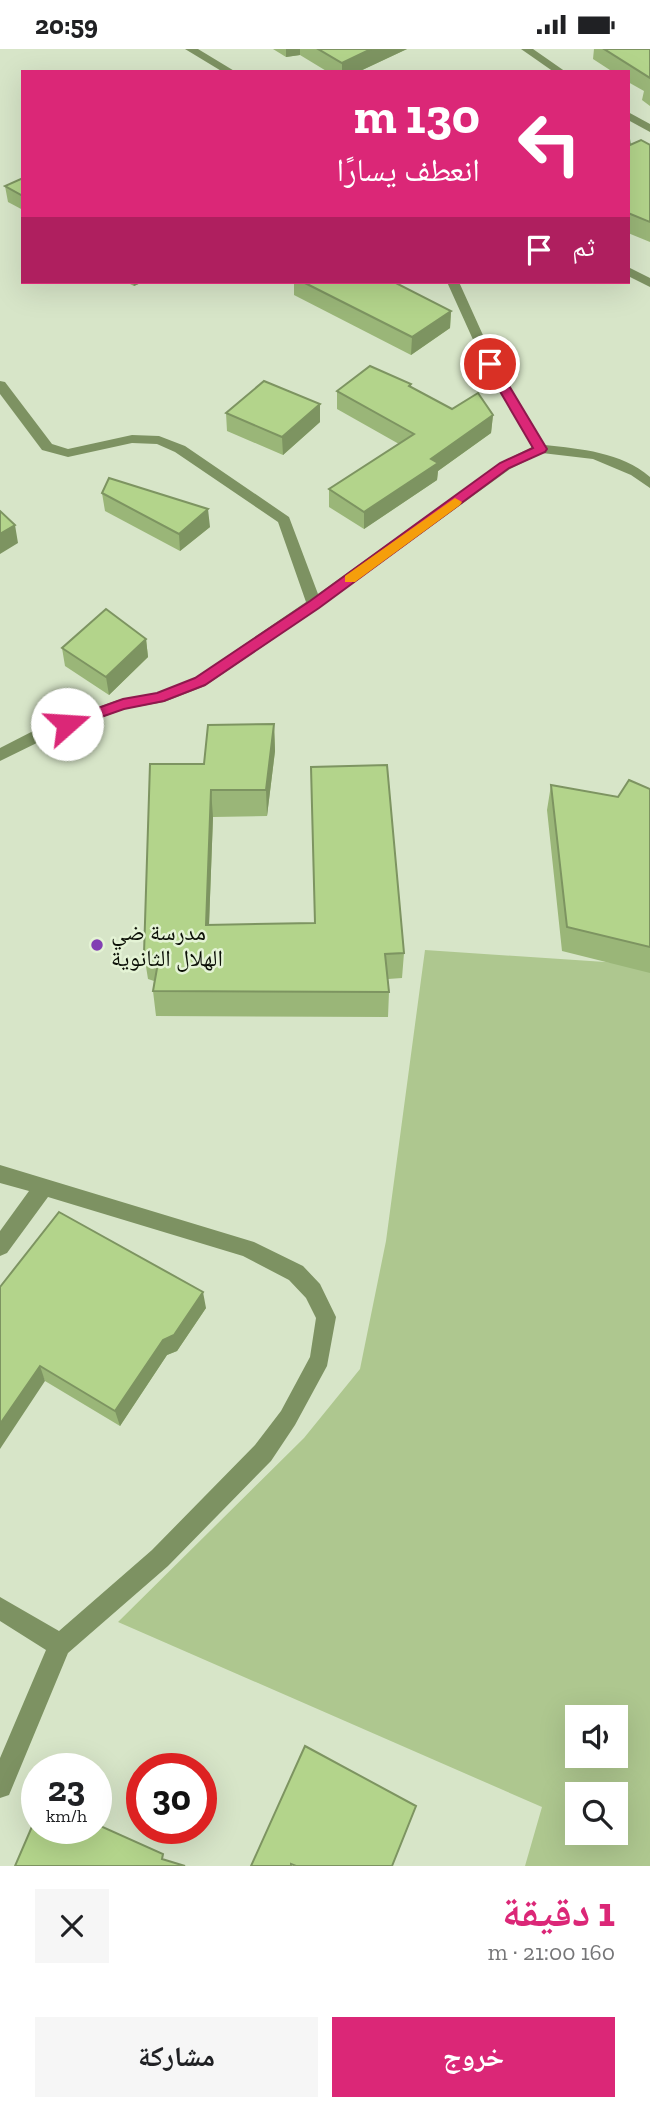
<!DOCTYPE html>
<html lang="ar">
<meta charset="utf-8">
<style>
body{margin:0;font-family:"Zilla Slab","Noto Naskh Arabic",serif;background:#f6f6f6;color:#202124;direction:rtl;height:100vh;display:flex;flex-direction:column;font-size:26px;white-space:nowrap}
*{box-sizing:border-box;margin:0}
p{font-size:23px;color:#757577}
.icon{flex:none;width:38px;height:38px;fill:none;stroke:currentColor;stroke-width:2;stroke-linecap:round;stroke-linejoin:round}
.map{position:relative;height:1817px;overflow:hidden;direction:ltr}
.drawer{display:flex;flex-direction:column;background:#fff;flex:1}
.drawer>*{flex:none}
.hud{position:absolute;left:21px;top:21px;width:609px;height:214px;border-radius:0px;box-shadow:0 7px 28px #0002;direction:rtl;background:#db2777;color:#fff;overflow:hidden}
.tools{position:absolute;left:565px;top:1656px;display:grid;gap:14px}
.tools a{display:grid;place-items:center;width:63px;height:63px;border-radius:0px;background:#fff;box-shadow:0 7px 28px #0002;font-size:35px}
.speed{position:absolute;left:21px;top:1704px;display:flex;gap:14px;font-size:35px;font-weight:700;text-align:center}
.speed>*{display:grid;place-content:center;width:91px;height:91px;border-radius:50%;background:#fff;box-shadow:0 7px 28px #0002;line-height:1}
.speed small{font-size:18px;font-weight:400}
.speed .limit{border:10px solid #d22;background:#fff;color:#111}
.pin{position:absolute;display:grid;place-items:center;width:60px;height:60px;color:#fff;margin:-30px;border:4px solid #fff;border-radius:50%;box-shadow:0 2px 7px #0007}
.me{position:absolute;width:77px;margin:-38px;rotate:71deg;stroke-linejoin:round;filter:drop-shadow(0 0 5px #0008)}
.turn{display:flex;align-items:center;gap:24px;height:147px;padding:0 35px;font-size:32px}
.turn .icon{width:91px;height:91px;stroke-width:2.5}
.turn b{display:block;font-size:49px;line-height:60px}
.then{display:flex;align-items:center;height:66px;padding:0 35px;background:#0003;gap:14px;font-size:26px}
.round{display:grid;place-items:center;flex:none;width:74px;height:74px;border-radius:0px;background:#f6f6f6}
.summary{display:flex;align-items:center;justify-content:space-between;height:119px;padding:0 35px}
h1{font-size:42px;font-weight:700;line-height:52px;color:#db2777}
.button{display:flex;gap:14px;margin-top:auto;padding:14px 35px}
.button a{flex:1;height:80px;border-radius:0px;background:#db2777;color:#fff;font-size:28px;font-weight:700;line-height:80px;text-align:center}
.button a+a{background:#f6f6f6;color:#202124}
.status{display:flex;justify-content:space-between;align-items:center;height:49px;padding:0 35px;background:#fff;direction:ltr}
.status svg{height:19px;fill:currentColor}
.map>svg:first-child{display:block}
</style>
<div class="status"><b>20:59</b><svg viewBox="0 0 49 12"><path d="M0 12V9h3v3zM5 12V6h3v6zM10 12V3h3v9zM15 12V0h3v12zM26 1h20v11H26zM47 4h2v5h-2z"/></svg></div>
<div class="map">
<svg width="650" height="1817" viewBox="0 0 650 1817">
<rect width="100%" height="100%" fill="#d7e5c8"/>
<path fill="#aec78f" fill-rule="evenodd" d="M425,901L650,916V1817H525L542,1758L118,1573L304,1389L360,1320L386,1192ZM578,1668H616V1706H578ZM578,1745H616V1783H578Z"/>
<g fill="none" stroke-linecap="round" stroke-linejoin="round">
<path fill="#7d9262" fill-rule="evenodd" d="M185,0H198L236,23H223Z
M521,0H533L566,23H554Z
M628,63L650,75V83L628,71Z
M628,218L650,229V238L628,227Z
M447,233H459L496,315L545,396C581,400 621,403 650,428V439L631,426L593,410L542,404L510,420L319,559L205,637L164,653L125,660L51,687L0,712V699L39,679L118,651L157,644L195,629L306,553L278,473L175,403L157,395L132,394L68,408L42,401L0,345V332L5,333L52,395L68,400L132,386L159,387L185,397L289,468L318,545L500,414L532,398L484,315Z
M0,1116L254,1193L303,1217L320,1235L336,1268L327,1317L295,1376L271,1412L168,1517L68,1604L9,1746L0,1749V1709L46,1601L0,1572V1548L59,1582L152,1501L255,1396L281,1362L310,1308L316,1269L306,1249L289,1231L243,1207L48,1148L7,1204L0,1207V1182L29,1142L0,1134Z"/>
</g>
<path fill="#9ab678" d="M273,0H407L358,23H328L300,6L286,8Z
M594,0H650V57L642,51L644,42L628,33V23H613L593,10Z
M628,84L630,96H650V193L628,184Z
M23,129V161L8,153L5,137Z
M126,233H143L134,237Z
M294,233H399V236L451,262L450,279L411,306L294,246Z
M411,335V338L452,360L493,366L491,384L438,422L437,431L364,480L329,458V440L399,395L337,360V342Z
M320,355V373L283,406L227,382L226,364Z
M102,444L210,478L180,502L105,462Z
M146,590L148,608L109,646L65,617L62,599Z
M274,675L275,702L267,767L213,768L209,876L404,904L402,929L388,930L389,943L388,968L156,967L153,942L154,932L148,930L144,905L204,715Z
M551,736L618,748L650,740V924L562,902L547,761Z
M0,1238L206,1259L177,1302L167,1306L120,1377L45,1332Z"/>
<path fill="#7d9461" d="M286,0H300V6L286,8Z
M371,0H407L358,23H342V14Z
M133,233H143L134,237Z
M451,262L450,279L411,306L412,288Z
M320,355V373L283,406L282,388Z
M493,366L491,384L438,422L437,431L364,480V463L431,410Z
M208,460L210,478L180,502L179,485Z
M15,476L18,494L0,505V485Z
M146,590L148,608L109,646L106,628Z
M274,675L275,702L267,767L266,741Z
M211,741L213,768L208,902L206,876Z
M203,1243L206,1259L177,1302L167,1306L120,1377L115,1362L163,1291Z
M40,1317L45,1332L0,1400V1375Z"/>
<path fill="#b3d48b" stroke="#7d9461" stroke-width="2" d="M318,0H371L342,14Z
M604,0H650V29Z
M628,84L630,96L641,91L650,96V173L628,164Z
M23,129V147L5,137Z
M303,233H394L451,262L412,288Z
M370,317L411,335L409,337L452,360L478,344L493,366L431,410L438,414L364,463L329,440L414,385L337,342Z
M264,332L320,355L282,388L226,364Z
M109,429L208,460L179,485L102,444Z
M0,462L15,476L0,485Z
M106,560L146,590L106,628L62,599Z
M274,675L266,741H211L206,876L315,874L311,718L387,716L404,904L385,905L389,943L153,942L159,908L144,905L150,715H204L208,676Z
M629,731L650,740V898L567,878L551,736L618,748Z
M59,1163L203,1243L174,1286L163,1291L115,1362L40,1317L0,1375V1238Z
M305,1697L416,1757L392,1817H296L291,1815V1817H251Z
M37,1766V1780H96V1775L163,1805L162,1810L185,1817H15Z"/>
<path fill="#db2777" stroke="#8e194d" stroke-width="2" d="M490,311L496,315L547,400L545,403L509,419L319,559L205,636L164,652L124,660L67,680L62,679V672L123,650L157,644L195,629L310,552L500,414L533,399L484,315Z"/>
<path fill="#f59e0b" d="M455,449L462,453L460,456L355,533H345V527Z"/>
<circle fill="#823fb3" stroke="#e4f3d5" stroke-width="2.5" cx="97" cy="896" r="7"/>
<g text-anchor="middle" stroke-width="5" stroke-linejoin="round" paint-order="stroke">
<g font-size="23" fill="#0c1007" stroke="#e4f3d5" text-anchor="start">
<text x="111" y="891">مدرسة ضي<tspan x="111" dy="26">الهلال الثانوية</tspan></text>
</g>
</g>
</svg>
<div class="tools">
<a><svg class="icon" aria-label="sound" viewBox="0 0 24 24"><path d="M4 9h4l5-4v14l-5-4H4zM17 9q2 3 0 6"/></svg></a>
<a><svg class="icon" aria-label="search" viewBox="0 0 24 24"><circle cx="10" cy="10" r="6"/><path d="M15 15l6 6"/></svg></a>
</div>
<div class="speed"><div>23<small>km/h</small></div><div class="limit">30</div></div>
<div class="pin" style="left:490px;top:315px;background:#d93025"><svg class="icon" aria-label="arrive" viewBox="0 0 24 24"><path d="M6 21V4h12l-3 4 3 4H6"/></svg></div>
<svg class="me" style="left:67px;top:675px" viewBox="-20 -20 40 40"><circle r="19" fill="#fff"/><path d="M0-13L10 11 0 6-10 11z" fill="#db2777"/></svg>
<div class="hud">
<div class="turn"><svg class="icon" aria-label="left" viewBox="0 0 24 24"><path d="M17 20v-9H6M10 6l-5 5 5 5"/></svg><div><b>130 m</b>انعطف يسارًا</div></div>
<div class="then">ثم<svg class="icon" aria-label="arrive" viewBox="0 0 24 24"><path d="M6 21V4h12l-3 4 3 4H6"/></svg></div>
</div>
</div>
<section class="drawer">
<div class="summary"><div><h1>1 دقيقة</h1><p>160 m · 21:00</p></div><a class="round"><svg class="icon" aria-label="close" viewBox="0 0 24 24"><path d="M6 6l12 12M18 6L6 18"/></svg></a></div>
<div class="button"><a>خروج</a><a>مشاركة</a></div>
</section>
